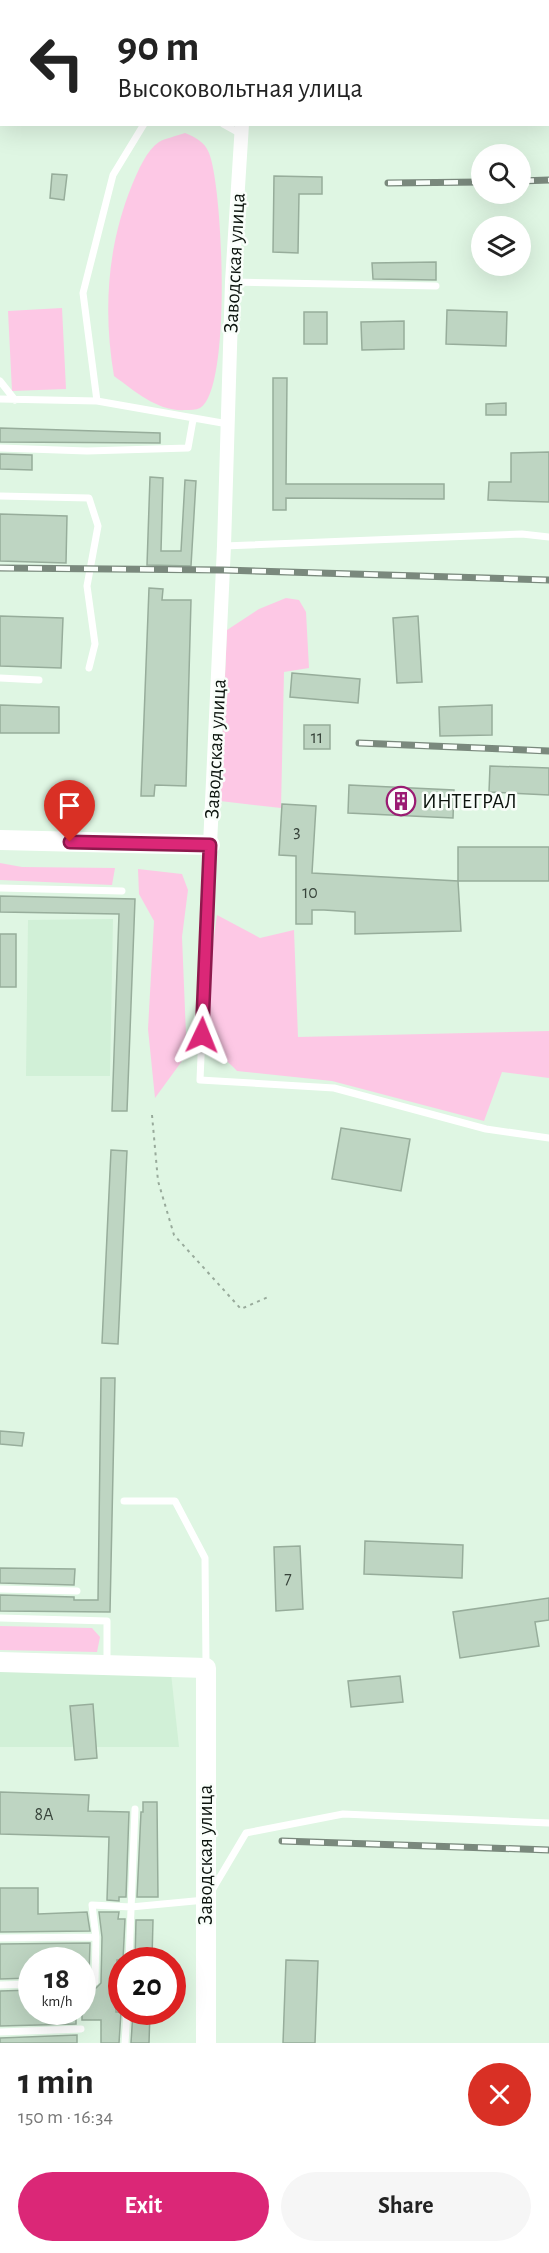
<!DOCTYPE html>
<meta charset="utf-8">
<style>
body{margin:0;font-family:"Alegreya Sans",sans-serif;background:#f6f6f6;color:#222;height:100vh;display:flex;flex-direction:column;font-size:22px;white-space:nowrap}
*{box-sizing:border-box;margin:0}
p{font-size:20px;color:#767676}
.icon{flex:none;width:33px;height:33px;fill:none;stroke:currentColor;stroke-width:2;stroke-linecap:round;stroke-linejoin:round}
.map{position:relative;height:2043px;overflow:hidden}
.drawer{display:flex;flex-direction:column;background:#fff;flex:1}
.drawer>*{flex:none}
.guide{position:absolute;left:0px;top:0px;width:549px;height:126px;box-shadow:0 6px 24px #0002;background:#fff;color:#222;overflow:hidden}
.tools{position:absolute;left:471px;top:144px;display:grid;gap:12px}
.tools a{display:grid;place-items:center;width:60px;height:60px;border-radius:50%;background:#fff;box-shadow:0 6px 24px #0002;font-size:30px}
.speed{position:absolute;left:18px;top:1947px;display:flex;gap:12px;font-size:30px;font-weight:700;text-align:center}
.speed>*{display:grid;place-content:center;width:78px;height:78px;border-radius:50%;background:#fff;box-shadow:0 6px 24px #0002;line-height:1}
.speed small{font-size:15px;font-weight:400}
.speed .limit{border:9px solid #d22;background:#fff;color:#111}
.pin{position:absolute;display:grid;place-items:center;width:51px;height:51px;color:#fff;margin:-62px -26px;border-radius:50% 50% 50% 0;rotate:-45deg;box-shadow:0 0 6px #0007}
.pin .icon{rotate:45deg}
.me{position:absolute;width:66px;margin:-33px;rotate:2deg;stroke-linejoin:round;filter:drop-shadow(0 0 4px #0008)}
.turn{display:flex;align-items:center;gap:21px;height:126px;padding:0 18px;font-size:27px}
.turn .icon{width:78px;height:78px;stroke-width:2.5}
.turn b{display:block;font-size:42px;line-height:51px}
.round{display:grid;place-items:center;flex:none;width:63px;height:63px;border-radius:32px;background:#f6f6f6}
.overview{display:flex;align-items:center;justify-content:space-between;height:102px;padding:0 18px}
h1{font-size:36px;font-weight:700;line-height:45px}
.cta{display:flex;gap:12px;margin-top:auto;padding:12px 18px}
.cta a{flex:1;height:69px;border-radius:36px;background:#db2777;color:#fff;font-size:24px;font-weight:700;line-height:69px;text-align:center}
.cta a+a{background:#f6f6f6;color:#222}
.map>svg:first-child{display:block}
</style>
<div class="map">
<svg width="549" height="2043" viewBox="0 0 549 2043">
<rect width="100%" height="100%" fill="#dff6e3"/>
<path fill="#d1f0d7" d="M113,919L110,1076H26L28,920Z
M0,1662L170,1664L179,1747H0Z"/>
<path fill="#fdc8e5" d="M185,133C195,137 205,142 209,153C223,187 232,389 200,408C196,410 190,410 186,410C158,412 136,392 114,376C103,311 107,247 132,185C138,171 146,151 159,142C166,138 177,136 185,133Z
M62,308L66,389L12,391L8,311Z
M286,598L299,600L306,612L309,668L284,672L281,808L220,801L227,630L259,609Z
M0,863L22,867L115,868L112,885L0,880Z
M138,869L182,874L188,890L182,937L186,1034L182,1061L155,1098L148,1029L154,921L139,894Z
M217,915L260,938L294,930L298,1037L549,1031V1078L502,1072L484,1121L332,1081L237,1071C229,1062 214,1051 209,1040C201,1023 214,937 217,915Z
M0,1626L92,1628L100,1637L97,1652L0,1650Z"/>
<path fill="#bed5c2" stroke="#97ad9b" stroke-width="1.5" d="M52,174L67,175L64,200L50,198Z
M274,176L322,177V194H299L298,253L273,252Z
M436,262V280L373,279L372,263Z
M447,310L507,312L506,346L446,344Z
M304,312H327V344H304Z
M404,321V349L362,350L361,322Z
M273,378H287L286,484H444V499L286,498V510H273Z
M506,403V415H486V404Z
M0,428L160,433V443L0,442Z
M549,452V502L488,500L489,482H511V453Z
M0,454L32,455V470L0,469Z
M150,477L163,478L161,551H181L185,480L196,481L191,566L147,565Z
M0,514L67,516L66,563L0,561Z
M149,588L163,589L162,600H191L186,786L155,785L154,796H141Z
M0,616L63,618L61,668L0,666Z
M418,616L422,682L397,683L393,618Z
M292,673L360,679L358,703L290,697Z
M0,705L59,707V733H0Z
M492,705V735L440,736L439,707Z
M304,725H330V749H304Z
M490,766L549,768V795L489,792Z
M349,785L454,790L453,818L348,813Z
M282,804L316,806L312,873L458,881L461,931L355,934V912L324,910H312V924H296V856L279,855Z
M458,847H549V881H458Z
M0,896L135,899L127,1111H112L119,914L0,912Z
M0,934H16V987H0Z
M341,1128L410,1139L401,1191L332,1179Z
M111,1150L127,1151L118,1344L102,1343Z
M101,1378H115L110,1612L0,1611V1595L74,1597V1600H98Z
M0,1431L24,1433L22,1446L0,1444Z
M365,1541L463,1545L462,1578L364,1574Z
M300,1546L303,1609L276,1611L274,1547Z
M0,1568L75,1569L74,1585L0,1583Z
M549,1598V1620L535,1622L539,1646L460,1658L453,1612Z
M400,1676L403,1702L351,1707L348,1681Z
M93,1704L97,1758L75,1760L70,1706Z
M0,1792L89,1795L88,1811L129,1812L126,1897H119V1901L107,1900L109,1837L0,1834Z
M143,1802H157L158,1897H137L141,1812H143Z
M0,1888H38V1914L87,1912L90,1931L0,1932Z
M99,1912H119L118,1919H125L123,1960H117L116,2012H121L119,2043H101V2020H82V1989L96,1988L101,1983L102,1937Z
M136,1920H153L152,1960H135Z
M90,1943L89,1977H82V1960H32V1978L0,1979V1944Z
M286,1960L318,1961L315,2043H283Z
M32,1990V2012H76V2024L0,2026V1991Z
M133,2012H150L149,2043H131Z
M77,2035V2043H0V2038Z"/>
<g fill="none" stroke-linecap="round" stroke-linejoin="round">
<path stroke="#98aa9b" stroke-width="2" stroke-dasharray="3 4.5" stroke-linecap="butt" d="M152,1115L158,1181L174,1235L241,1309L268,1297"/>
<path stroke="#fff" stroke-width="7" d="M144,124L113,175L83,293L97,401L228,424
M223,124L241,134
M232,282L436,286
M0,381L15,400
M0,399L97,401
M0,448L87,451L188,448L193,420
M0,496L89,498L98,526L87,586L95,644L89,668
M224,546L522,534L549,537
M0,678L39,680
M210,847L200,1080L334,1088L486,1129L549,1138
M0,888L122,891
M124,1501H175L205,1558L206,1665
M0,1589L77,1591
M0,1618L107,1621V1664
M211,1892L246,1833L343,1814L549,1823
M0,1938L96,1937L92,1905L131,1907L205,1900
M129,1960L135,1809
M82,1983L95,1982L96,1937
M0,1985L32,1984
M0,2032L81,2029
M125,2043L127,2012"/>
<path stroke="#fff" stroke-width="14" d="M246,2V0
M210,845L224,546L232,282L242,124"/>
<path stroke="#fff" stroke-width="20" d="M0,840L210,845
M0,1662L206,1668V2043"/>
<g stroke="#7a897d" stroke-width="7">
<path id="rail" d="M0,22H2
M548,24L549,25
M520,181L549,180
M388,183L482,182
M0,568L223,570L549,580
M359,743L549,751
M282,1841L549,1850"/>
</g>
<use href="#rail" stroke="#f9fefa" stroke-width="4.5" stroke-dasharray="14" stroke-linecap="butt"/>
</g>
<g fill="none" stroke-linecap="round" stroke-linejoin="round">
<g stroke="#8e194d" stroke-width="15">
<path id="route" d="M70,842L210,845L202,1035"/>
</g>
<use href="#route" stroke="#db2777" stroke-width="10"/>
</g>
<defs>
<g id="building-ring" transform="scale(1.5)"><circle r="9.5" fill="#f9fefa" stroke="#9a1b72" stroke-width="1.5"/><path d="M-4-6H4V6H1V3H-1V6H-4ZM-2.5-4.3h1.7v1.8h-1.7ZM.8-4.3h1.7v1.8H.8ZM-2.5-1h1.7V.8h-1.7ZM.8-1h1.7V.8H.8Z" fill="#9a1b72"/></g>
</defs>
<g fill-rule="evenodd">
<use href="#building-ring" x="401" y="801"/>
</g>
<g text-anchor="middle" stroke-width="5" stroke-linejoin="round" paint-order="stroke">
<g font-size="18" fill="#38443b">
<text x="317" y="743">11</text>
<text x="297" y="837">3</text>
<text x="310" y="898">10</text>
<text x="288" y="1584">7</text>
<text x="44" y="1820">8А</text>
</g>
<g font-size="21" fill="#0c140e" stroke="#f9fefa">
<text transform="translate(234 263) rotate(-87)" y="7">Заводская улица</text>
<text transform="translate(215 749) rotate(-87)" y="7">Заводская улица</text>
<text transform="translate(205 1855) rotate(-90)" y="7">Заводская улица</text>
</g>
<g font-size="21" fill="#0c140e" stroke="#f9fefa" text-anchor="start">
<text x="422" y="808">ИНТЕГРАЛ</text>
</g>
</g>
</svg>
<div class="tools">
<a><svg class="icon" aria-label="search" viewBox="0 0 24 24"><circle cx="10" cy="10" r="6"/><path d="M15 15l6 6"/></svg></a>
<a><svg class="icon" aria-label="layers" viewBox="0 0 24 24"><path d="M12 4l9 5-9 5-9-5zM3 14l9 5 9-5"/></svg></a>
</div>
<div class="speed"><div>18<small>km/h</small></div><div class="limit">20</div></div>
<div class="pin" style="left:70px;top:842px;background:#d93025"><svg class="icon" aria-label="arrive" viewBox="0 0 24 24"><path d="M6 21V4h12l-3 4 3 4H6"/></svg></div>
<svg class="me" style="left:202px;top:1035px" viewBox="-20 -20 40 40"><path d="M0-17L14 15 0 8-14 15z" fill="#db2777" stroke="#fff" stroke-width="4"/></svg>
<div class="guide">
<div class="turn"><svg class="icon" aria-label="left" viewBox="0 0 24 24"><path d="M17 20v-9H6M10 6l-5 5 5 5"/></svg><div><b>90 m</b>Высоковольтная улица</div></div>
</div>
</div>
<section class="drawer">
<div class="overview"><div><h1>1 min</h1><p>150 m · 16:34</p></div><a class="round" style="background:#d93025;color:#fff"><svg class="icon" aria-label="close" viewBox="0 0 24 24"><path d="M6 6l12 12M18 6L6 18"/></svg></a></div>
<div class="cta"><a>Exit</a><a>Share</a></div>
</section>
